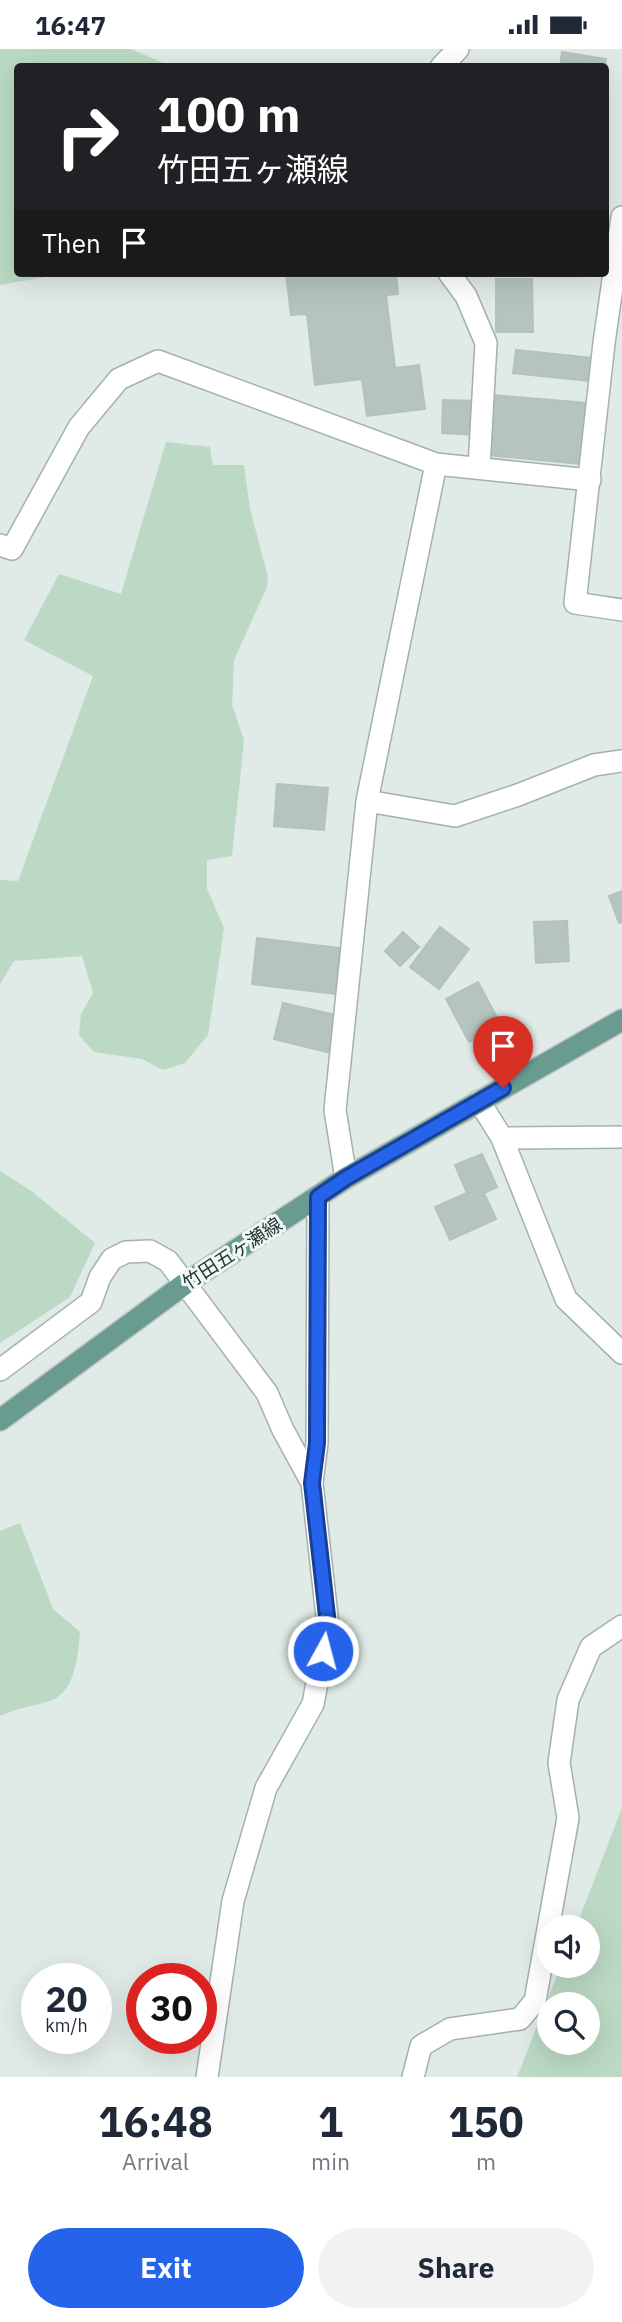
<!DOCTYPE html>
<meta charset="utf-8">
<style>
body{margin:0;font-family:"IBM Plex Sans","Noto Sans JP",sans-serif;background:#f2f2f3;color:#1f2937;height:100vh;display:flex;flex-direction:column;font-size:26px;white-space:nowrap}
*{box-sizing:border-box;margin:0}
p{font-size:23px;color:#747a83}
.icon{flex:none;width:38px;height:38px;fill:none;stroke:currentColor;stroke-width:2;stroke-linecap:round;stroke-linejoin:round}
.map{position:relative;height:2028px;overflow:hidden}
.side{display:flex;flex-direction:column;background:#fff;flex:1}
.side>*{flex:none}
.hud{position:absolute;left:14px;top:14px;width:595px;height:214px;border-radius:7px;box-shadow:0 7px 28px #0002;background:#202124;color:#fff;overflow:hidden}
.tools{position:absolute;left:537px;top:1866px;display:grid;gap:14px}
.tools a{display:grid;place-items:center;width:63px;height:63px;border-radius:50%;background:#fff;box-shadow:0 7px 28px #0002;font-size:35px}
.speed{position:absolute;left:21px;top:1914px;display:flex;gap:14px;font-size:35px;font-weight:700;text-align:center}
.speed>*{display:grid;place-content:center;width:91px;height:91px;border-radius:50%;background:#fff;box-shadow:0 7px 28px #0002;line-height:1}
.speed small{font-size:18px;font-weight:400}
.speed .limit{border:10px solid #d22;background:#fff;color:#111}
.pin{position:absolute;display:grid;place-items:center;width:60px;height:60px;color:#fff;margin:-72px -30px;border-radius:50% 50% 50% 0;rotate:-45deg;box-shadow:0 0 7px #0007}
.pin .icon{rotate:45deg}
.me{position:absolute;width:77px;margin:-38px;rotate:7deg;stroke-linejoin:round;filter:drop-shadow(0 0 5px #0008)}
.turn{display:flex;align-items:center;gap:24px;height:147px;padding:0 28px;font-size:32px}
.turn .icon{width:91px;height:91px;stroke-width:2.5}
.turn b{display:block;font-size:49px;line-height:60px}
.then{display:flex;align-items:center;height:66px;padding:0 28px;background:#0003;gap:14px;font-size:26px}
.eta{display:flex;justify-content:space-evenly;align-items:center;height:119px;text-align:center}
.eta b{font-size:42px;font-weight:800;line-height:49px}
.primary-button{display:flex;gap:14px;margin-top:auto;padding:14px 28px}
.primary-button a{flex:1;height:80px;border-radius:42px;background:#2563eb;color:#fff;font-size:28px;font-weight:800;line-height:80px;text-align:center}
.primary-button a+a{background:#f2f2f3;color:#1f2937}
.status{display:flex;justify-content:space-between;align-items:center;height:49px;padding:0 35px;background:#fff;direction:ltr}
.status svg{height:19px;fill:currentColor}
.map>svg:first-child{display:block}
</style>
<div class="status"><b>16:47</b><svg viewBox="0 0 49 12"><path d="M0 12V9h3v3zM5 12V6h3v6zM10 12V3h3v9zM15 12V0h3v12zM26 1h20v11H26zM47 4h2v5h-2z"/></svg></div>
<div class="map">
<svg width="622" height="2028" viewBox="0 0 622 2028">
<rect width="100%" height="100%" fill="#e0eae6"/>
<path fill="#bbd9c5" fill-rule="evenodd" d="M0,0H131L170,17L18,18V224H69L0,236Z
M166,393L210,398L213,416H244L250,460L268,528L267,538L234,611L232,656L244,691L232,807L207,811V840L224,879L208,986L185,1014L163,1021L142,1010L94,1003L79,986L81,965L93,944L82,907L14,912L0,935V831L18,832L93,627L24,591L59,525L121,545Z
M0,1122L30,1141L95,1194L70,1248L0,1294Z
M20,1474L53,1560L80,1583C78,1604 76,1642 52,1651C35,1657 17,1659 0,1667V1482Z
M622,1759V2028H517L561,1916H588V1878H576ZM550,1955H588V1993H550Z"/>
<path fill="#b6c4bf" stroke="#b4c2bd" stroke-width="2" d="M562,3L606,10L605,18H560Z
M396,224L398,245L386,246L395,319L419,316L425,360L367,367L362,330L315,336L307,265L291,266L286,225Z
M496,230H532L533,283H496Z
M516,301L592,309L589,332L513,324Z
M493,346L586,354L580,415L487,406Z
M443,351L477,352L476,386L442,384Z
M277,735L328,739L324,781L274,777Z
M622,842V873L619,874L609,847Z
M567,872L569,912L536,914L534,873Z
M440,878L469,900L439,940L410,918Z
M403,883L419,898L400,917L385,902Z
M257,889L340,899L335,945L252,935Z
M478,933L501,976L469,993L446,950Z
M283,954L340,967L331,1004L274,990Z
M482,1105L497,1138L484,1144L496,1170L450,1191L435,1158L467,1144L455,1116Z"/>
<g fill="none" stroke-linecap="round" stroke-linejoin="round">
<g stroke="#a4b1ad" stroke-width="24">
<path id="street" d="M441,18L458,0
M622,168L604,294L575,554L622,561
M449,224L466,247L486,294L479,419
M0,496L12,500L79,378L119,330L158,312L436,415L590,431
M367,752L455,767L518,746L594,716L622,712
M479,1052L502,1089L622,1088
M502,1089L566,1250L622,1304
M346,1129L335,1061L367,752L436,415
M0,1321L91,1253L100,1228L112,1210L126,1203L150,1202L168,1212L267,1344L283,1381L312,1434
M207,2028L233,1852L266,1739L313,1655L328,1576L312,1434L317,1394L318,1148
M413,2028L421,1997L450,1980L520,1970L535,1952L568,1769L559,1714L568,1651L591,1598L622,1577"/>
</g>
<g stroke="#c1c7c6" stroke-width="24">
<path id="primary" d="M0,1371L186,1234L346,1129L622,971"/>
</g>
<use href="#street" stroke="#fff" stroke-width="21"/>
<use href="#primary" stroke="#699b91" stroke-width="21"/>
</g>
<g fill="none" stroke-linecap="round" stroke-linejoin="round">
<g stroke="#184099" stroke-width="18">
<path id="route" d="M323,1602L328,1576L312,1434L317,1394L318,1148L346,1129L503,1039"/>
</g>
<use href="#route" stroke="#2563eb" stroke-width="12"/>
</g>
<g text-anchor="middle" stroke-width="6" stroke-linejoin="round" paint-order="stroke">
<g font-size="19" fill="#233834" stroke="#f0f7f4">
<text transform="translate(232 1204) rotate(-33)" y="7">竹田五ヶ瀬線</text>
</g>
</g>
</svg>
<div class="tools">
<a><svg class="icon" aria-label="sound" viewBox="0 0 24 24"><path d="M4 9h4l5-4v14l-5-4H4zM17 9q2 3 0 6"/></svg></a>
<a><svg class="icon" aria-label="search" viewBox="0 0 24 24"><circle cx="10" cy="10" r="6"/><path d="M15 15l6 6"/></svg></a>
</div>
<div class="speed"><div>20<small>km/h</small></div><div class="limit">30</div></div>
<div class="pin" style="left:503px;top:1039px;background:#d93025"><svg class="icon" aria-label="arrive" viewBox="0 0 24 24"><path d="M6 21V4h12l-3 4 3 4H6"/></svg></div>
<svg class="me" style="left:323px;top:1602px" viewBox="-20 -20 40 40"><circle r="17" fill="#2563eb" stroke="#fff" stroke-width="3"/><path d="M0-11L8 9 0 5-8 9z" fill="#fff"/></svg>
<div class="hud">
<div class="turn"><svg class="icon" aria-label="right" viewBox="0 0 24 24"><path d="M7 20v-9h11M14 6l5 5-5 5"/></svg><div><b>100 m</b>竹田五ヶ瀬線</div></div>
<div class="then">Then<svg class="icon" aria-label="arrive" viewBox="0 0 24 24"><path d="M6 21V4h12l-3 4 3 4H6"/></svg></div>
</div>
</div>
<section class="side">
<div class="eta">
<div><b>16:48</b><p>Arrival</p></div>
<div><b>1</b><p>min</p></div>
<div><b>150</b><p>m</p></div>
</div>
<div class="primary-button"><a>Exit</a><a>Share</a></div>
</section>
